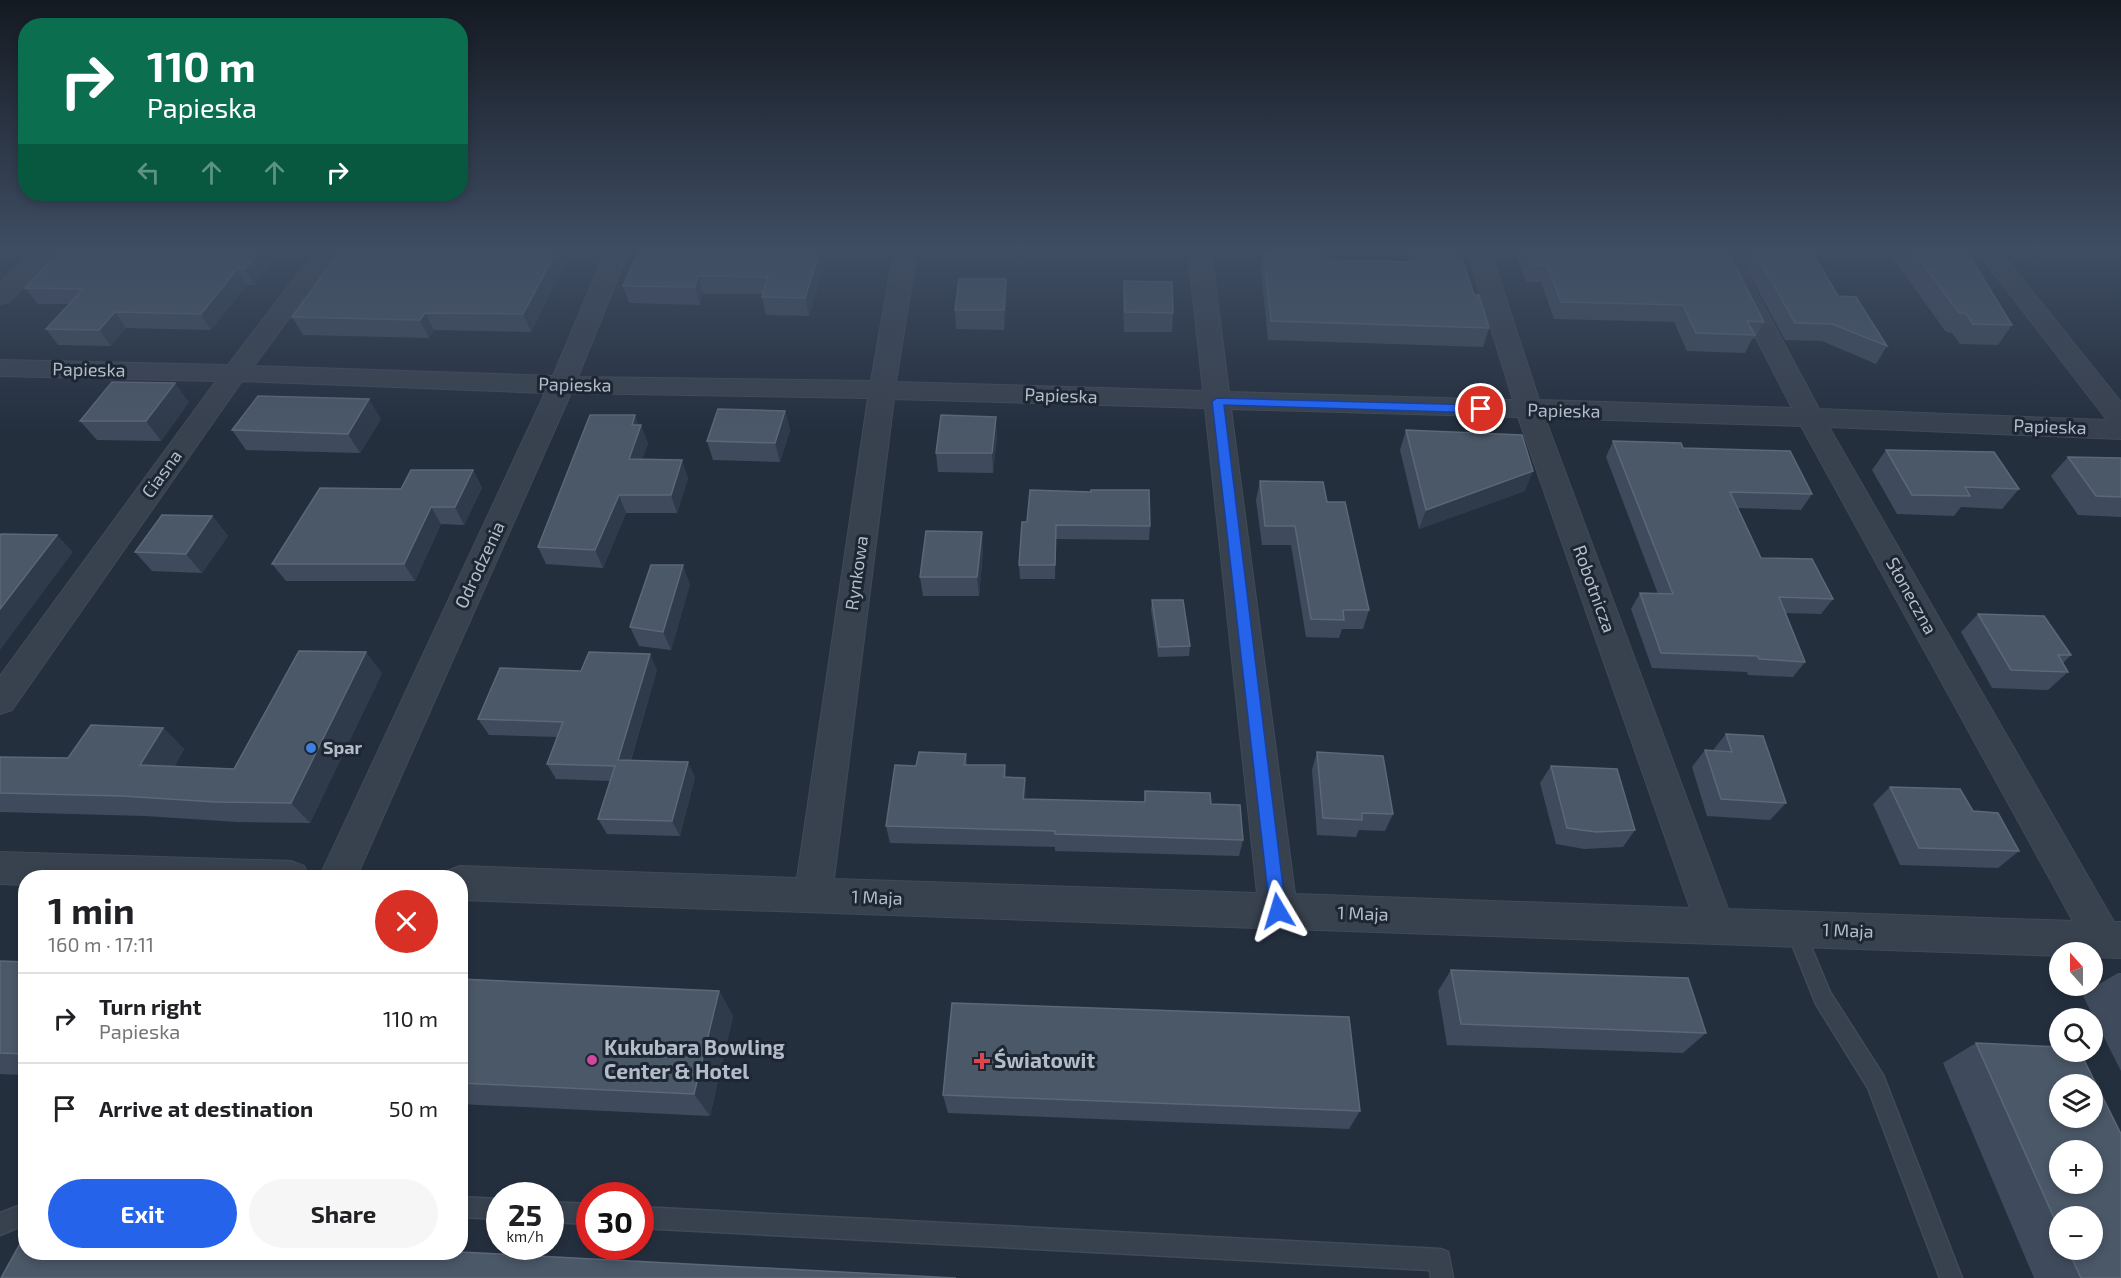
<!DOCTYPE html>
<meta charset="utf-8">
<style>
body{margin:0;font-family:"Exo 2",sans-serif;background:#f6f6f6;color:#202124;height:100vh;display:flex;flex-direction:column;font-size:22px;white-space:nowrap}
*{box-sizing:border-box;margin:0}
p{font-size:20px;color:#757577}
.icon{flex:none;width:33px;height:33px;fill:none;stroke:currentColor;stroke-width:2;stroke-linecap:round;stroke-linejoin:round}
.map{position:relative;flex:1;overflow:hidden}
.details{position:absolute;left:18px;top:870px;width:450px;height:390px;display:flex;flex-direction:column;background:#fff;border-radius:24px;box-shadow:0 3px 9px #0003}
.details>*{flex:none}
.guide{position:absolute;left:18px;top:18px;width:450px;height:183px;border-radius:24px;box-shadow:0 3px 9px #0003;background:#0b6e4f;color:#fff;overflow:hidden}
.needle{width:39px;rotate:339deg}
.tools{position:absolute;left:2049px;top:942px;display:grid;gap:12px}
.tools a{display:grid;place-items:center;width:54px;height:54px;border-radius:50%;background:#fff;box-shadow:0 3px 9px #0003;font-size:30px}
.speed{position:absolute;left:486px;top:1182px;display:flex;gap:12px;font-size:30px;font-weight:700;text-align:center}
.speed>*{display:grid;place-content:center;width:78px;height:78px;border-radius:50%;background:#fff;box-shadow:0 3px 9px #0003;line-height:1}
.speed small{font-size:15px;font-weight:400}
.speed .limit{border:9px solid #d22;background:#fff;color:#111}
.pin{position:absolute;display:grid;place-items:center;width:51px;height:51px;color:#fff;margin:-26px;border:3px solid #fff;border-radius:50%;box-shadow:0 2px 6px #0007}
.me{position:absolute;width:66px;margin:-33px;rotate:353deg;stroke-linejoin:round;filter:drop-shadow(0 0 4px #0008)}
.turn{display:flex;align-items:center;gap:21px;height:126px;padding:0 30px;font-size:27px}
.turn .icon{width:78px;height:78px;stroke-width:2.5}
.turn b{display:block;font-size:42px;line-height:51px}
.lanes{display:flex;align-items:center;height:57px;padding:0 30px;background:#0003;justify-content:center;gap:30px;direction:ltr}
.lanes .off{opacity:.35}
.round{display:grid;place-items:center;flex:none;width:63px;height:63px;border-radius:32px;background:#f6f6f6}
.overview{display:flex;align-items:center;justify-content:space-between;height:102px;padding:0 30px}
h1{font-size:36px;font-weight:700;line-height:45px}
.button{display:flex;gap:12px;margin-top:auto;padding:12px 30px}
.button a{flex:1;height:69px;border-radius:36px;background:#2563eb;color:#fff;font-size:24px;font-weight:700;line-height:69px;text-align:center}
.button a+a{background:#f6f6f6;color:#202124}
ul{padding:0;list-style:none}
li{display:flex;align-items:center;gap:18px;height:90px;padding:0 30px;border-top:2px solid #e0e0e0}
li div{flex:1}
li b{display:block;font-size:22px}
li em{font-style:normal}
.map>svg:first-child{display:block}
</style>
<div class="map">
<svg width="2121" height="1278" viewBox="0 0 2121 1278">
<rect width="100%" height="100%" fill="#242f3e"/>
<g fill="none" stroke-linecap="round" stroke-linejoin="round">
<g stroke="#414a57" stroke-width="3">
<path id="lane" d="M1795,921L1801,923L1830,992L1883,1075L1962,1278H1940L1868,1088L1816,1004L1786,929L1789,923Z
M460,1197L500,1199V1219L460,1217Z
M550,1202L590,1204V1224L550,1222Z
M26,1203V1224L0,1235V1213Z
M640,1207L1440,1249L1448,1252L1453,1278H1431L1430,1270L640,1228Z"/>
</g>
<g stroke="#414a57" stroke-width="2">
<path id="street" d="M33,250H58L9,302L0,304V283Z
M316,250H339L254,366L553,376L606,250H629L578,377L871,381L894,250H917L896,382L1203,391L1188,250H1211L1229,392L1513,400L1467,250H1490L1539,400L1792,408L1711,250H1734L1819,409L2107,420L1976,250H1999L2121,402V439L1829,427L2114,922H2121V958L2092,957V952H2060V956L460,900V878H444L447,871L460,866L797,878L868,398L571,393L356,878H319L545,393L242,381L12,710L0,714V676L216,381L0,376V360L228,365ZM894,399L1205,408L1257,893L834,879ZM1231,409L1518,417L1690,908L1295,894ZM1545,418L1801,426L2073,921L1728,909Z
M0,852L291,861L304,866L309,878H26V885L0,884Z"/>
</g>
<use href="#lane" fill="#38414e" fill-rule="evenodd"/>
<use href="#street" fill="#38414e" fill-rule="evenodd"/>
</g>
<path fill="#3f4b5c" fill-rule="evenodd" d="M61,250H281L254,285H247L211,330L126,328L111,346L58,345L46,329L69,304H38L25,288Z
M572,250L531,332L434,330L429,338L303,335L292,317Z
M829,250L809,316L766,315L762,297V294H703L700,305L629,303L623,286Z
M1269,250H1319L1320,260L1407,262L1404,250H1459L1474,295L1489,328L1483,347L1268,340L1261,271L1264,253H1270Z
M1514,250H1727L1764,322L1754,339H1752L1745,353L1687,351L1674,322L1554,319L1541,282H1526Z
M1736,250H1811L1838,296L1887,346L1876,364L1822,341L1785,340Z
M1887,250H1966L2012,325L1998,345L1960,344L1952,333L1946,332Z
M1124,281L1173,313L1172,332H1124L1123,300Z
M1007,298L1004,330L956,329L955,310Z
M189,402L161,441L97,440L80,421Z
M785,411L790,430L780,462L713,460L707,441Z
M635,415L638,425L648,443L642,460L688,478L677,513H626L603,568L546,564L538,547Z
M381,419L360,453L246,450L232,430Z
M1406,430L1525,491L1419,529L1400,450Z
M997,436L993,473L938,472L936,453Z
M1613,441L1683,448L1812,494L1801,510L1738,508L1761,558L1833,599L1821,614L1785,613L1805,662L1793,677L1748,675L1747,672L1652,668L1631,609L1640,593L1658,594L1606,457Z
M1886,450L2019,489L2002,509L1961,507L1954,516L1897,514L1872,470Z
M2068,457L2121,458V517L2078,515L2051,476Z
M473,470L482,488L464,525L441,524L415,581H286L272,564L401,489Z
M1260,481L1327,502L1369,610L1363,629H1342L1339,638L1306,637L1291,545H1262L1256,500Z
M212,516L228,536L202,573L152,571L135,552Z
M1022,522L1150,526L1149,540L1056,539L1055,579H1020L1019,565Z
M983,551L979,596H923L920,577Z
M690,584L671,650L639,646L630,627Z
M1152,600L1190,646L1189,656L1158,657L1151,610Z
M1978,614L2071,655L2063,663L2068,672L2048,690L1992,688L1961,632Z
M657,670L631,760L695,777L680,836L607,834L598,819L611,781L556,779L547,764L557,737L489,735L478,719L581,671Z
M382,673L310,823L237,822L145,816L0,812V757L68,758L163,728L184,749L174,767L234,769Z
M1726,734L1786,803L1770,820L1707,816L1692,767L1705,750H1713Z
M1317,752L1393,814L1385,831L1359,830L1356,837L1317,835L1312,770Z
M966,754L967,765H1005L1006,777L1026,795L1025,799L1144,802L1145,791L1211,804L1243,840L1239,856L1055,851V847L890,843L886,826L916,766Z
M1551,766L1635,830L1623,847L1584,849L1556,844L1540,783Z
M1890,787L1973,811L2019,851L1998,868L1900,865L1873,804Z
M0,961L26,962V1075L0,1074Z
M1451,970L1706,1033L1683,1053L1447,1045L1438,991Z
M2118,973H2121V1071L2082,994Z
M460,979L719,991L733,1016L710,1116L460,1104Z
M1976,1043L2121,1278H2034L1943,1063ZM2060,1216L2092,1250H2060Z
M943,1095L1360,1111L1349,1129L948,1113Z"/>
<path fill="#2f3b4b" d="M260,250H281L254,285L245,269Z
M557,250H572L531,332L523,314Z
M820,250H829L809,316L805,298Z
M237,269L247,285L211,330L201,314Z
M698,276L703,294L700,305L695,287Z
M1006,279L1007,298L1004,330V310Z
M115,312L126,328L111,346L99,330Z
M425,313L434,330L429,338L420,320Z
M175,383L189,402L161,441L146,421Z
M369,399L381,419L360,453L348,434Z
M785,411L790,430L780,462L775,443Z
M635,415L640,429L641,425L648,443L636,477L629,459L632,425Z
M996,417L997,436L993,473L992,453Z
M682,460L688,478L677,513L671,495Z
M473,470L482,488L464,525L455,507Z
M1533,471L1525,491L1419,529L1426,510Z
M619,495L626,513L603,568L595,550Z
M431,507L441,524L415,581L404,564Z
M212,516L228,536L202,573L186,554Z
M982,532L983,551L979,596L977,577Z
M57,535L73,552L0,650V609Z
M683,565L690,584L671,650L663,632Z
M366,652L382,673L310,823L291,803Z
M650,654L657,670L626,775L618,760Z
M163,728L184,749L163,786L140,765Z
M688,762L695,777L680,836L672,821Z
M1025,778L1026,795L1024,816L1023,799Z
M719,991L733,1016L710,1116L694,1094Z"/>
<path fill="#4b5868" stroke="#5c6777" stroke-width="1.5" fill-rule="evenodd" d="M61,250H260L245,269H237L201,314L115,312L99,330L46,329L83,289L25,288Z
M341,250H557L523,314L425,313L420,320L292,317Z
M639,250H820L805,298L762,297L768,277L698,276L695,287L623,286Z
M1274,250H1319L1320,260L1416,262L1413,250H1459L1474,295H1479L1489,328L1271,321L1264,253L1275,254Z
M1526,250H1727L1764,322L1747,321L1755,335L1696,333L1683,305L1561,302L1547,265H1532Z
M1754,250H1811L1838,296L1856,297L1887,346L1832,324L1795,323Z
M1913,250H1966L2012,325L1973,324L1966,313H1959Z
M959,279H1006L1004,310H955Z
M1124,281L1172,282L1173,313L1125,312Z
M112,382L175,383L146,421H80Z
M258,396L369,399L348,434L232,430Z
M718,409L785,411L775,443L707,441Z
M590,415H635L632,425H641L629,459L682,460L671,495H619L595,550L538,547Z
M941,415L996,417L992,453H936Z
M1406,430L1522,435L1533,471L1426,510Z
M1613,441L1681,443L1683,448L1790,451L1812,494L1730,492L1761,558L1812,559L1833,599L1779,597L1805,662L1759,659L1758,656L1661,653L1640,593L1673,594Z
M1886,450L1994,452L2019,489L1965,487L1970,496L1912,495Z
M2068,457L2121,458V497L2096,496Z
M411,470H473L455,507H431L404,564H272L320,488L401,489Z
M1260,481L1323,482L1327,502H1345L1369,610H1343L1344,620L1311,619L1295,526H1265Z
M1030,490L1091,492V490H1149L1150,526L1056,525L1055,565H1019L1022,522H1027Z
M162,515L212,516L186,554L135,552Z
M926,531L982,532L977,577H920Z
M1,534L57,535L0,609V536Z
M651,565H683L663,632L630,627Z
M1152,600H1183L1190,646L1159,647Z
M1978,614L2044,616L2071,655H2058L2068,672L2011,670Z
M299,651L366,652L291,803L216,802L122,796L0,793V757L68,758L91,725L163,728L140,765L234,769Z
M589,652L650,654L618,760L688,762L672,821L598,819L615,766L547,764L563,722L478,719L500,668L581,671Z
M1726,734L1763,736L1786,803L1721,799L1705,750L1732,752Z
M919,752L966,754L964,765H1005L1004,777L1025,778L1023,799L1145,802V791L1210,793L1211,804L1240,805L1243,840L1055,834V831L886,826L895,765L916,766Z
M1317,752L1383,756L1393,814L1362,813V820L1323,818Z
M1551,766L1617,769L1635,830L1596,832L1567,828Z
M1890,787L1960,789L1973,811L1998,813L2019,851L1919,848Z
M0,961L26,962V1054L0,1053Z
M1451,970L1688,978L1706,1033L1461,1024Z
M460,979L719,991L694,1094L460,1083Z
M952,1003L1349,1017L1360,1111L943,1095Z
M1976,1043L2060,1047V1052H2080L2121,1134V1278H2081L2068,1250H2092V1216H2060V1231ZM2060,1084H2092V1118H2060ZM2060,1150H2092V1184H2060Z
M26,1233V1252H460L956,1278H1Z"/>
<linearGradient id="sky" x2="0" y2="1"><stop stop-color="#141a22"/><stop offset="0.58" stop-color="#3f4d63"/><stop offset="1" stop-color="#3f4d63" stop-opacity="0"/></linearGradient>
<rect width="2121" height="429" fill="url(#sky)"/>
<path fill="#2563eb" stroke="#184099" stroke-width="1.5" d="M1217,398L1481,405L1487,409L1481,413L1224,405L1286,911L1284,916L1278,918L1272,916L1270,911L1212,401Z"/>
<circle fill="#3f7fe0" stroke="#1d2633" stroke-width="2" cx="311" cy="748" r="6"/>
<circle fill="#d1479c" stroke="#1d2633" stroke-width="2" cx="592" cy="1060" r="6"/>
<path fill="#e0444e" stroke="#1d2633" stroke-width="2" d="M979 1052h6v6h6v6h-6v6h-6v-6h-6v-6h6z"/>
<g text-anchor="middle" stroke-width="6" stroke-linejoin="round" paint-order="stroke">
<g font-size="18" fill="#b4bcc9" stroke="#1d2633">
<text transform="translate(89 370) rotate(1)" y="6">Papieska</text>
<text transform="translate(575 385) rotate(1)" y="6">Papieska</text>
<text transform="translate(1061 396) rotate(2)" y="6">Papieska</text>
<text transform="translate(1564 411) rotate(1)" y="6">Papieska</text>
<text transform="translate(2050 427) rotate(2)" y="6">Papieska</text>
<text transform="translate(162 474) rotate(-54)" y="6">Ciasna</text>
<text transform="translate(480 565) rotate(-65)" y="6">Odrodzenia</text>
<text transform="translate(857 573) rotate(-82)" y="6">Rynkowa</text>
<text transform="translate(1594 589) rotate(70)" y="6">Robotnicza</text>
<text transform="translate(1911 596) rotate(61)" y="6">Słoneczna</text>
<text transform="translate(877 898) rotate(2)" y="6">1 Maja</text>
<text transform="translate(1363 914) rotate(2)" y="6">1 Maja</text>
<text transform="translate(1848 931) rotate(2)" y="6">1 Maja</text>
</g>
<g font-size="18" font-weight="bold" fill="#b4bcc9" stroke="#1d2633" text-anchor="start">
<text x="323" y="754">Spar</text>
</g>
<g font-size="21" font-weight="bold" fill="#b4bcc9" stroke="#1d2633" text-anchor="start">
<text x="604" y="1055">Kukubara Bowling<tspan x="604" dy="24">Center &amp; Hotel</tspan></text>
<text x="994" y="1068">Światowit</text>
</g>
</g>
</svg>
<div class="tools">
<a><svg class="needle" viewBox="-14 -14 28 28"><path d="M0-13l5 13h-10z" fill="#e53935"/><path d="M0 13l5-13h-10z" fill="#757577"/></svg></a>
<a><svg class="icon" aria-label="search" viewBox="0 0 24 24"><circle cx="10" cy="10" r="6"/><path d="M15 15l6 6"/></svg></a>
<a><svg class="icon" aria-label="layers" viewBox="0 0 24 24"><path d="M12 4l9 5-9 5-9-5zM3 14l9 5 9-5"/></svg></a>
<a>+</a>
<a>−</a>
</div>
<div class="speed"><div>25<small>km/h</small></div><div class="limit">30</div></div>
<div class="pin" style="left:1481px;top:409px;background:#d93025"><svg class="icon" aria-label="arrive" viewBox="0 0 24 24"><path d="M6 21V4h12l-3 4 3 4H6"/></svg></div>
<svg class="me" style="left:1278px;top:911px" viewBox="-20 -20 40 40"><path d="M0-17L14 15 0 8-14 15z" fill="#2563eb" stroke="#fff" stroke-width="4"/></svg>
<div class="guide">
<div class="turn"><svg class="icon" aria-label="right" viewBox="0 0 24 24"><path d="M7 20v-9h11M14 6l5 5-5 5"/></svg><div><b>110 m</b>Papieska</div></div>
<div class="lanes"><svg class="icon off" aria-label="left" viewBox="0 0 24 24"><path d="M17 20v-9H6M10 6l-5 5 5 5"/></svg><svg class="icon off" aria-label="ahead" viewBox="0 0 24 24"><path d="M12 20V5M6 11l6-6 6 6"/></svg><svg class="icon off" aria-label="ahead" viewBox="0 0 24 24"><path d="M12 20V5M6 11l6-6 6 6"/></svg><svg class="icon" aria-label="right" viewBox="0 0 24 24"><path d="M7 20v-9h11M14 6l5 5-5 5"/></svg></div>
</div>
<section class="details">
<div class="overview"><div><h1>1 min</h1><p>160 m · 17:11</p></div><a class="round" style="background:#d93025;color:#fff"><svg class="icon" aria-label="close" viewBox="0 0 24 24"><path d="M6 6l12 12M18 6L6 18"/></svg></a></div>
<ul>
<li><svg class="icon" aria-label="right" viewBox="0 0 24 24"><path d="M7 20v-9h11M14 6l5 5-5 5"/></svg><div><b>Turn right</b><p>Papieska</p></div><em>110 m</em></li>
<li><svg class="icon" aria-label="arrive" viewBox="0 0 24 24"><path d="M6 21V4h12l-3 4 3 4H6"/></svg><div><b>Arrive at destination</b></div><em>50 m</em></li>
</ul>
<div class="button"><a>Exit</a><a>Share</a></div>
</section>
</div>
